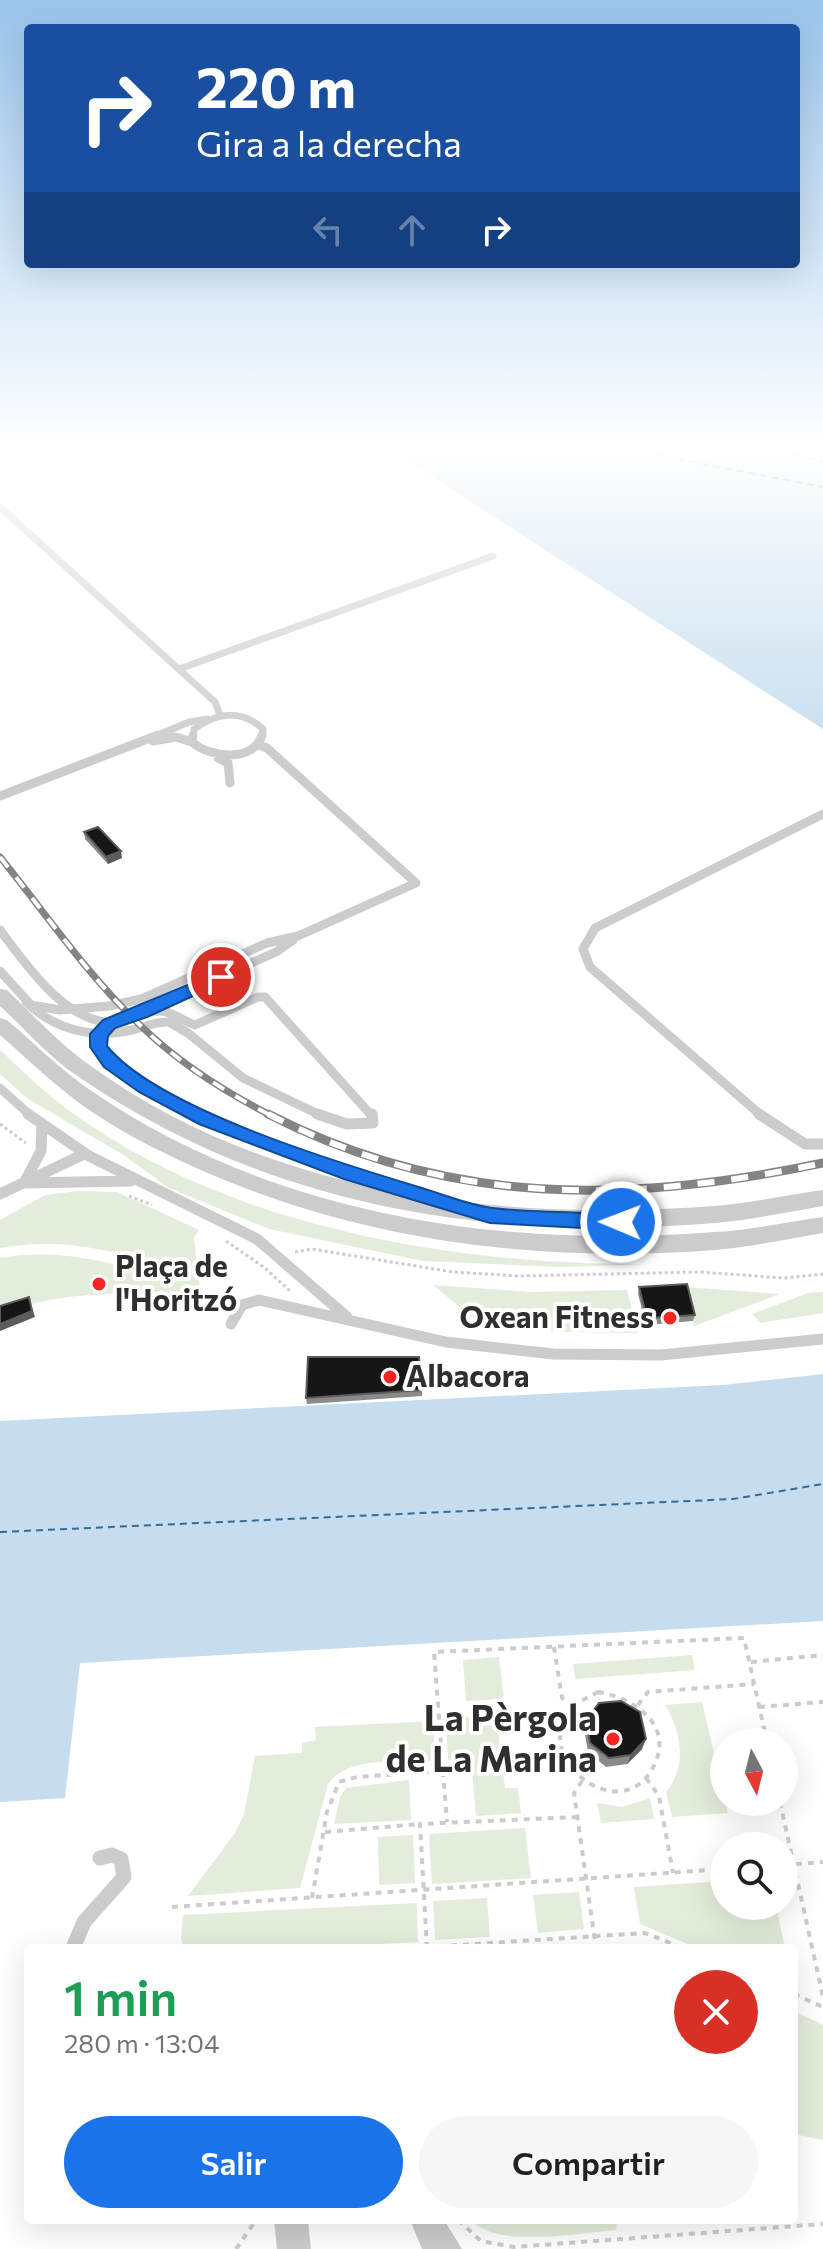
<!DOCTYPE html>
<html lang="es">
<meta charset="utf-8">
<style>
body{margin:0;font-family:Commissioner,sans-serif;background:#f6f6f6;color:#202124;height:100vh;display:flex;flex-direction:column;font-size:30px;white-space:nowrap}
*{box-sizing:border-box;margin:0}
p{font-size:26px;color:#757577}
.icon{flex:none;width:44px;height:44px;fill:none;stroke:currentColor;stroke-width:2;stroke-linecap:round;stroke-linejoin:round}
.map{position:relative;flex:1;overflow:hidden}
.side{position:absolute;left:24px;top:1944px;width:774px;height:280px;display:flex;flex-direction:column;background:#fff;border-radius:8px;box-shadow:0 8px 32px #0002}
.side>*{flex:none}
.top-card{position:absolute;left:24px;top:24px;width:776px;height:244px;border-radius:8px;box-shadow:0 8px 32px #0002;background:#1a4fa0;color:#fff;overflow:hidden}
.needle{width:52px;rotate:173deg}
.buttons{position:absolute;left:710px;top:1728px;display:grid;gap:16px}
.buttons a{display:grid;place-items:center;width:88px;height:88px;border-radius:50%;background:#fff;box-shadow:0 8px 32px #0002;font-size:40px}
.pin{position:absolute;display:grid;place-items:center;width:68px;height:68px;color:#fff;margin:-34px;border:4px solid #fff;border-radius:50%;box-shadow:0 2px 8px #0007}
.me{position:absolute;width:88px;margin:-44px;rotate:271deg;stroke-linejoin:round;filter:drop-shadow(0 0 6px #0008)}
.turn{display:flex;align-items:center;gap:28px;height:168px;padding:0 40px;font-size:36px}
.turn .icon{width:104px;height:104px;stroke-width:2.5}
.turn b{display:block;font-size:56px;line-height:68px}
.lanes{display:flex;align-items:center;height:76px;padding:0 40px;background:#0003;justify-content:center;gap:40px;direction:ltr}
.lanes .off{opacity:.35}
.round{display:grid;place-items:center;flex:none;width:84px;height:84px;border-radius:42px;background:#f6f6f6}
.headline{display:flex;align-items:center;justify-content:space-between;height:136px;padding:0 40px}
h1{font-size:48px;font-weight:600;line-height:60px;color:#1e9e55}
.primary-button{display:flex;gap:16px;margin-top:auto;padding:16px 40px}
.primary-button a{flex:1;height:92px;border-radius:48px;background:#1a73e8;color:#fff;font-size:32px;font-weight:600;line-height:92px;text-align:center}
.primary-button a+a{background:#f6f6f6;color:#202124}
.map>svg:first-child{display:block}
</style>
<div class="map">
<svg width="823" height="2249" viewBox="0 0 823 2249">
<rect width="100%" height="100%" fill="#fff"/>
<path fill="#e4eddb" d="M0,1050C20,1068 38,1087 59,1103C219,1226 453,1266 649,1264L560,1267L423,1261L269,1229L169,1188L122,1154L28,1099L0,1074Z
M78,1191L117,1192L199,1230L194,1238L202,1309L180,1312L182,1295C119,1293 60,1291 0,1314V1258C49,1249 96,1258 143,1272L151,1267V1264C103,1246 51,1239 0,1248V1220L45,1195Z
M433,1285L531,1292L627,1290L638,1333L566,1332L483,1326Z
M684,1287L780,1294L694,1326Z
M823,1292V1313L761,1323L752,1314L808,1293Z
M692,1655L695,1670L575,1679L573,1664Z
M499,1657L504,1699L466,1701L463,1660Z
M702,1702L728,1813L672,1817L666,1792C687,1767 682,1732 665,1705Z
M496,1715L505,1788H518L521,1813L476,1816L471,1758L448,1760L446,1718Z
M434,1721V1761C400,1763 350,1754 328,1784L300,1888L188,1896L235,1833L244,1814L255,1756L302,1753V1743L316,1740L315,1727Z
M409,1780L411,1820L334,1824L340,1797L346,1788Z
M650,1798L654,1819L601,1823L597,1803L622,1807Z
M525,1828L531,1878L432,1884L429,1834Z
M413,1835L415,1883L379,1885L378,1837Z
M724,1881V1906H776L785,1948H697L640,1924L634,1887Z
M579,1892L584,1929L538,1933L533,1895Z
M487,1898L490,1937L435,1940L433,1901Z
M417,1903L418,1942L362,1945L361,1948H184L181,1939L183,1915Z
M794,2011L823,2025V2140L794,2134Z
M471,2220H617L616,2230C579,2233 497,2249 471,2220Z"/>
<path fill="#c6dcef" d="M383,445H823V729Z
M823,1374V1621L80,1663L65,1798L0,1802V1421L723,1385Z"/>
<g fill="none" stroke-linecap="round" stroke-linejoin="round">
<path stroke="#366a98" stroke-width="2" stroke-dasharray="7 5" stroke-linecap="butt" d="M645,445L666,457L823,487
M761,445L823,462
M0,1532L733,1499L823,1484"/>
<path stroke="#ccc" stroke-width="3" stroke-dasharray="3 3" stroke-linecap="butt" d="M0,1124L26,1143
M129,1196L152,1205
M226,1241L265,1268L290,1291
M295,1252L312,1249L453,1272L519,1276L699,1272L785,1278L823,1274"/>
<path stroke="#ccc" stroke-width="4" stroke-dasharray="6 6" stroke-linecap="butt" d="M554,1647L562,1698L571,1706
M751,1662L823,1655
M598,1692C630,1697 672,1722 656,1761C627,1834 526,1759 572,1708C578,1701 590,1697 598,1692Z
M638,1705L648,1692L754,1684
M759,1707L823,1702
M443,1771L447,1822
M646,1778L659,1796L673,1873
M582,1781L574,1793L596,1948
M780,1802L823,1997
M325,1832L420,1824
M784,1865L823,1862
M312,1898L327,1812L339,1782L357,1777L443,1771L434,1652L744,1638L767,1742
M172,1907L724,1869
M427,1947L645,1933L683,1948
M427,1948L420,1824L577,1817
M794,1994L823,2007
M458,2220L481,2241L514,2247L823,2224
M236,2249L256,2220"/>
<path stroke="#ccc" stroke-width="7" d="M0,507L215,702L220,715
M179,669L493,556
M153,737L189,722L208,719
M193,737L194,729C218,712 241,709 263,729L262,737"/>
<path stroke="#ccc" stroke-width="9" d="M193,735L192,742C210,758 253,763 262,735
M153,741L176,737L192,742
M218,758L228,763L230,783
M0,796L158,735
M0,930C25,963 61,1017 106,1022C125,1024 142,1010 161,1011C173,1012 183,1021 195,1025L258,997H265L372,1116
M0,971L31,1005L60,1010L109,1006L141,999L267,943L298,936L416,883L267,748L259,745
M26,1002C55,1030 92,1039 132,1030C145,1027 156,1021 169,1022L188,1033L243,1078L322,1116
M149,1009L276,952L293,940
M102,1030L97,1043C125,1077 161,1097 201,1116
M0,1088L31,1116
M762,1116L590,967L583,949L595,928L823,814"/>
<path stroke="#ccc" stroke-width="11" d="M28,1114L89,1156L257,1239L347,1317
M197,1114L305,1157L435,1199
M317,1114L347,1124L373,1123L372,1114
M759,1114L805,1144H823
M42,1124L41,1151L24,1183L131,1181
M0,1194L84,1154
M231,1324L242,1305L259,1300L446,1342L553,1354L661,1355L823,1339"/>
<path stroke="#ccc" stroke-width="15" d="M73,1948L84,1922L124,1877L121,1859L112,1855L100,1858"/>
<path fill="#ccc" fill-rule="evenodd" d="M0,989L7,990C33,1015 59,1043 88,1064C268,1195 498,1222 715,1206C751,1203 787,1195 823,1190V1206C787,1212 751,1220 715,1223C487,1242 267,1207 76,1075C48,1056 24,1028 0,1006Z
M0,1018L7,1020C34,1043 61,1070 90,1090C272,1215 499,1249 715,1232C751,1230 787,1222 823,1217V1233C787,1239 751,1247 715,1250C545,1263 375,1243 217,1177C168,1156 116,1131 74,1099C48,1079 24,1056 0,1035Z
M274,2220H308L311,2249H277Z
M410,2220H444L462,2249H422Z"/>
<g stroke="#848484" stroke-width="7">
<path id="rail-far1" d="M0,857C46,914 88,976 141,1026C179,1063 225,1092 272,1116"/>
</g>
<g stroke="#848484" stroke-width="9">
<path id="rail" d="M268,1114C450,1207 628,1204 823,1163"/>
</g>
<use href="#rail-far1" stroke="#fff" stroke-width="4" stroke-dasharray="13" stroke-linecap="butt"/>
<use href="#rail" stroke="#fff" stroke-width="6" stroke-dasharray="17" stroke-linecap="butt"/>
</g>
<path fill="#8a8a8a" d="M84,832L122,858L108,864L85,839Z
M194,990L222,997L203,1006L195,997Z
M639,1287L695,1315L693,1321L646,1325L638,1294Z
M422,1390V1396L307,1404L306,1398Z
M586,1720L642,1749L627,1764L606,1767L588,1752L584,1729Z"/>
<path fill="#5c5c5c" d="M121,851L122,858L108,864L106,857Z
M221,990L222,997L203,1006L202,999Z
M29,1297L35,1317L0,1331V1324Z
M646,1739L642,1749L627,1764L631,1755Z"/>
<path fill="#161616" stroke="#5c5c5c" stroke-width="2" d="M98,827L121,851L106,857L84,832Z
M213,981L221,990L202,999L194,990Z
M687,1284L695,1315L647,1318L639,1287Z
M29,1297L32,1311L0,1324V1306Z
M308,1357H419L422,1390L306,1398Z
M621,1701L640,1712L646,1739L631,1755L609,1758L590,1743L586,1720L599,1703Z"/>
<linearGradient id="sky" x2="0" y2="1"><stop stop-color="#9ac4eb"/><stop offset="0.59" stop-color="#fff"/><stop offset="1" stop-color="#fff" stop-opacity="0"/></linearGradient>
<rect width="823" height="760" fill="url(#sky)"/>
<path fill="#1a73e8" stroke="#114b97" stroke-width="2" d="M221,971L226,973L229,977L226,981L147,1017L115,1028L108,1036L107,1046C158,1109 342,1164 422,1188C445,1195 469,1205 492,1208C535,1213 578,1212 621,1214L628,1216L630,1222L628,1227L621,1230L490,1223L344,1179L199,1124L139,1092L104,1067L90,1047V1034L103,1020Z"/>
<g fill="#f42523" stroke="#fff" stroke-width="3">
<circle cx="99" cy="1284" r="8"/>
<circle cx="670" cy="1318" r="8"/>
<circle cx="390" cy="1377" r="8"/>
<circle cx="613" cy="1739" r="8"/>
</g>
<g text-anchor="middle" stroke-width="8" stroke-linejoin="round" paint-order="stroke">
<g font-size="30" font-weight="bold" fill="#2f2f2f" stroke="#fff" text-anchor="start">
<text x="115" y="1277">Plaça de<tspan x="115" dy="34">l'Horitzó</tspan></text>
<text x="654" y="1328" text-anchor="end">Oxean Fitness</text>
<text x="406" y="1387">Albacora</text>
</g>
<g font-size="36" font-weight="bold" fill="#2f2f2f" stroke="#fff" text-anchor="end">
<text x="597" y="1731">La Pèrgola<tspan x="597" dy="41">de La Marina</tspan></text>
</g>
</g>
</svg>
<div class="buttons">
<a><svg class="needle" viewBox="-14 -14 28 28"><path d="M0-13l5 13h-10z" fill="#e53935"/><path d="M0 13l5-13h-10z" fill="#757577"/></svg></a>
<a><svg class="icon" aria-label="search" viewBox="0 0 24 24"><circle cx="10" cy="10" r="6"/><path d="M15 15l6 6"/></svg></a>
</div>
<div class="pin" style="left:221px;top:977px;background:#d93025"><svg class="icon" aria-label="arrive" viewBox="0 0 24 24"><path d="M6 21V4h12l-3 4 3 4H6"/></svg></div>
<svg class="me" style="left:621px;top:1222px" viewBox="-20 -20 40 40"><circle r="17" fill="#1a73e8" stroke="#fff" stroke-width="3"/><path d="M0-11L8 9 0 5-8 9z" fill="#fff"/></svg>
<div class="top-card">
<div class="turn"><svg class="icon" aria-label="right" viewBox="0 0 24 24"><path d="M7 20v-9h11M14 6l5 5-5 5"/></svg><div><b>220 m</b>Gira a la derecha</div></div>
<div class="lanes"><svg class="icon off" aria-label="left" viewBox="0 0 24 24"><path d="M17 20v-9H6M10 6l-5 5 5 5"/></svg><svg class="icon off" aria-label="ahead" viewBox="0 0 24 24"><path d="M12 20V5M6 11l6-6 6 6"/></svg><svg class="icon" aria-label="right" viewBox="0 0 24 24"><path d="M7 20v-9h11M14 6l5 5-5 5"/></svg></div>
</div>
<section class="side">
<div class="headline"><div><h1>1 min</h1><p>280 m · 13:04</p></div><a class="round" style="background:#d93025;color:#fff"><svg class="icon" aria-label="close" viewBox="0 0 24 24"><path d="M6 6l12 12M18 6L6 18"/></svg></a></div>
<div class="primary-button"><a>Salir</a><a>Compartir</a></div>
</section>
</div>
